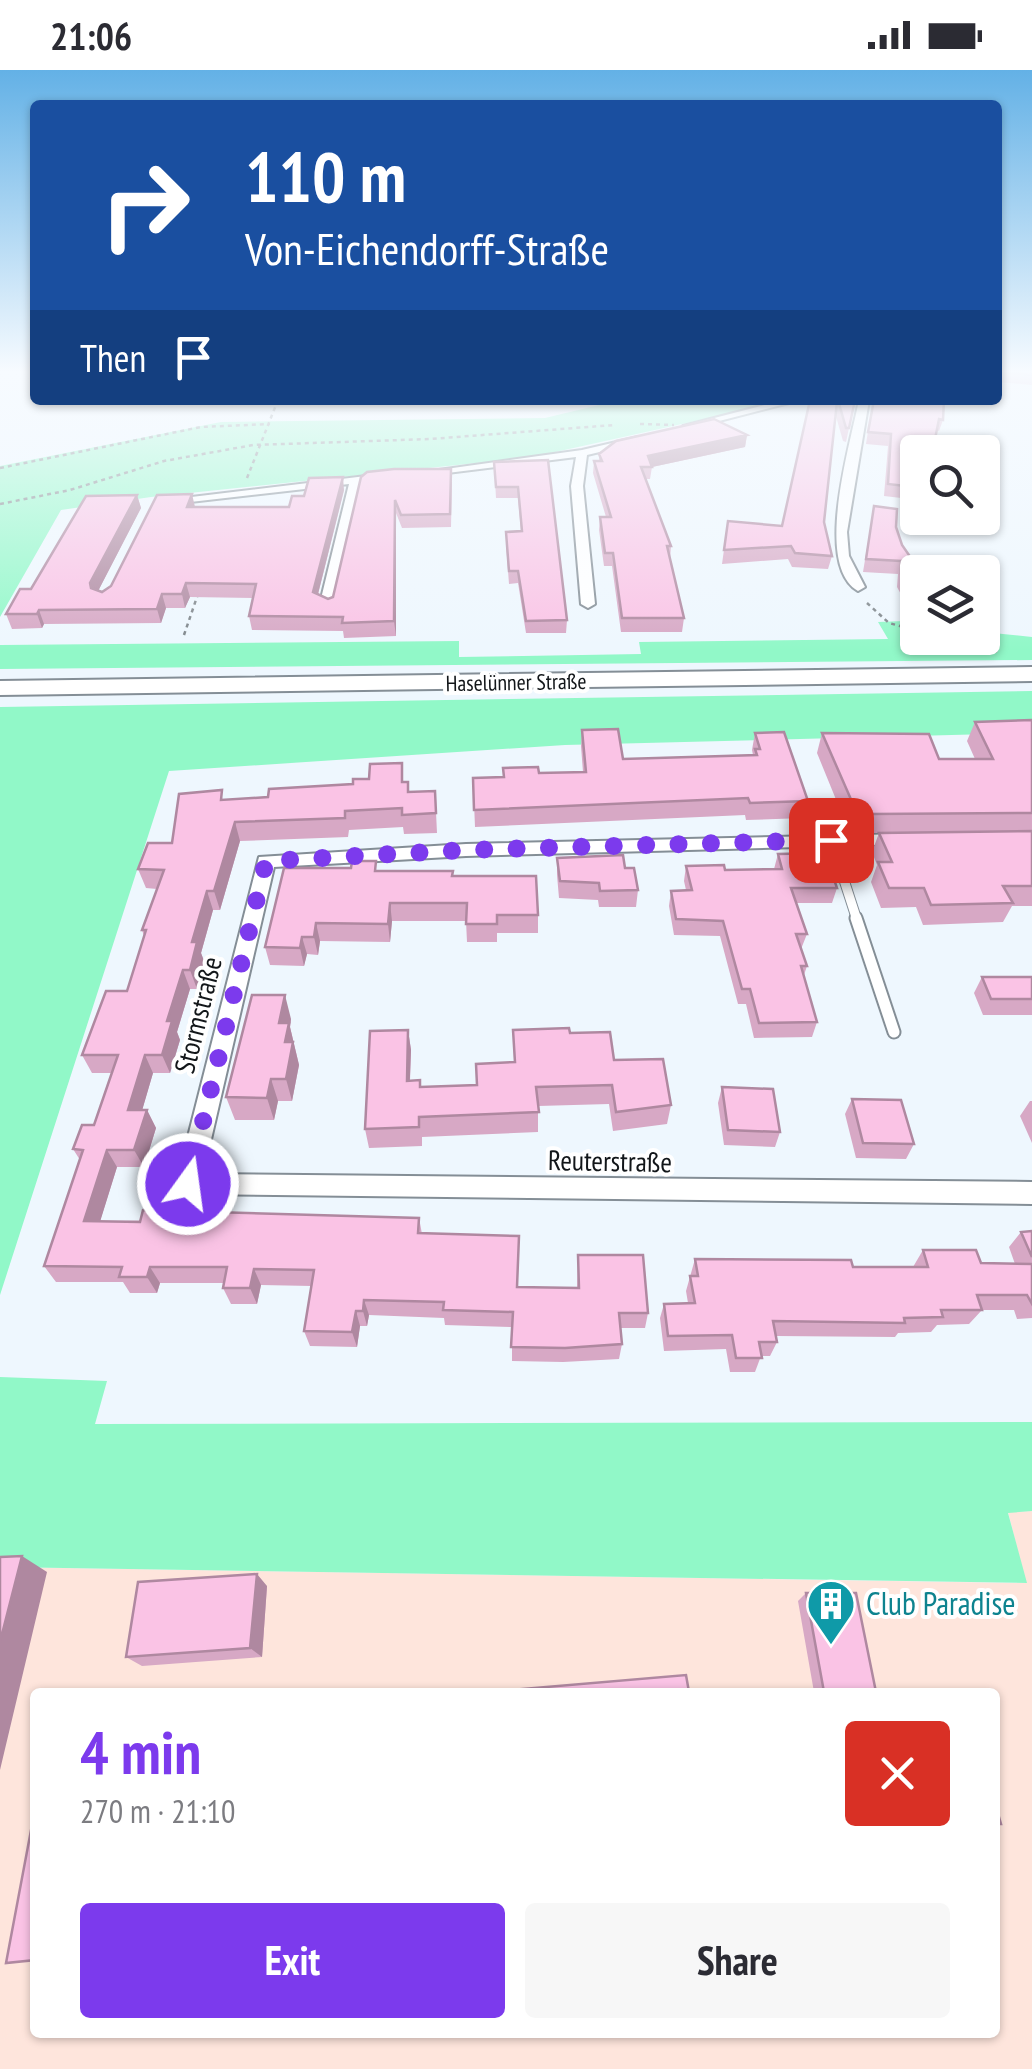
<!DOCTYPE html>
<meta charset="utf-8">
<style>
body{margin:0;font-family:"PT Sans Narrow",sans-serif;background:#f7f7f7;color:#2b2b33;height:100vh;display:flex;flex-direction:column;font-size:38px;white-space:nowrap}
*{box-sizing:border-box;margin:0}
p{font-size:32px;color:#7c7c81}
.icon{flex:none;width:55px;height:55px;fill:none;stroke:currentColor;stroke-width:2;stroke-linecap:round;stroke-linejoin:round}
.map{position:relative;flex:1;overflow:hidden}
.drawer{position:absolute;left:30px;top:1618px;width:970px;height:350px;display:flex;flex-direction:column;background:#fff;border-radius:10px;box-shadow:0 2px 8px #0004}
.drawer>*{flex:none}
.hud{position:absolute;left:30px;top:30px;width:972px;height:305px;border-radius:10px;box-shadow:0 2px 8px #0004;background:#1a4fa0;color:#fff;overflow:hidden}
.buttons{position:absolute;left:900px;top:365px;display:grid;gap:20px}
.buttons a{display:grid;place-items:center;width:100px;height:100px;border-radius:10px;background:#fff;box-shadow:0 2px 8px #0004;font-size:50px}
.pin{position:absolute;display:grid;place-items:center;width:85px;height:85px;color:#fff;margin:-42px;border-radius:20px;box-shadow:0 5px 15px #0006}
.me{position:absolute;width:110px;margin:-55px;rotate:14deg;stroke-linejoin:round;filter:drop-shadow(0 0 8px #0008)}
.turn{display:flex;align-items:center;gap:35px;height:210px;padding:0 50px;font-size:45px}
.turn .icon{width:130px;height:130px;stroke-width:2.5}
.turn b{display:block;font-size:70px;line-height:85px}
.then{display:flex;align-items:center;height:95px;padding:0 50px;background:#0003;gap:20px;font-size:38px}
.round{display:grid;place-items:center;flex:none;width:105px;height:105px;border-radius:10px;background:#f7f7f7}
.head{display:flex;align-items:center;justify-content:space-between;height:170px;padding:0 50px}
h1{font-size:60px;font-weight:600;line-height:75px;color:#7c3aed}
.cta{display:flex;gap:20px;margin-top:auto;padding:20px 50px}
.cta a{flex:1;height:115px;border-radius:10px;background:#7c3aed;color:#fff;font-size:40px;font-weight:600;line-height:115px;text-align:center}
.cta a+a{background:#f7f7f7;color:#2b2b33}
.status{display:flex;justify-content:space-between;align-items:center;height:70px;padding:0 50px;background:#fff;direction:ltr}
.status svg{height:28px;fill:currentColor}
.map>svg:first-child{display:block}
</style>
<div class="status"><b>21:06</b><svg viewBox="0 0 49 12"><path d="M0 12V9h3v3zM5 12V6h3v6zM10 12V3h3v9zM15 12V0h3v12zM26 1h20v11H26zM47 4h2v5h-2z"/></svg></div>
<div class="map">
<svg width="1032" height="1999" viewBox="0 0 1032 1999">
<rect width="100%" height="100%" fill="#eef7fe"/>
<path fill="#fee5dc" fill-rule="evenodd" d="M1032,1441V1999H0V1497L1026,1513L1008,1442ZM35,1622H995V1962H35Z"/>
<path fill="#91f8c8" d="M620,330H790L533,387L151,427L61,440L0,547V396L221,352L545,348Z
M904,551L917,553L918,568H982L983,562L1032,567V590L0,599V575L459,571V587L641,584L639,572L888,569L878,552Z
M1032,621V663L565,675L169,701L0,1225V637Z
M0,1307L107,1311L95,1354L1032,1352V1441L1008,1443L1027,1513L0,1497Z"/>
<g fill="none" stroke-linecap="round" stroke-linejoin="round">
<g stroke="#848e96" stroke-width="11">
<path id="lane-far1" d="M831,770L857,850"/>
</g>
<g stroke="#848e96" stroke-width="15">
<path id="lane" d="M856,848L894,962"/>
</g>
<g stroke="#848e96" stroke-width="4">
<path id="street" d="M784,330H801L688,359L683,356Z
M859,330H869L847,462L849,486L865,517L858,521C813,495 851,372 859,330Z
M638,367L642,372L587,385L583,416L595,534L588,538L581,534L571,416L576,387L423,406L417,403L582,380Z
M391,403L395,408L361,413L333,537L326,541L319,537L349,414L164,435L158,431Z
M904,764L913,770L910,774L466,786L274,797L203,1104L1032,1112V1134L188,1124L179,1121L176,1114L259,787L466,774Z"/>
</g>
<g stroke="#848e96" stroke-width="4">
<path id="secondary" d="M1032,597V611L0,625V611Z"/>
</g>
<path stroke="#7f868b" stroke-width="2.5" stroke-dasharray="4 4" stroke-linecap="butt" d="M640,354L674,355
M0,398L201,357L270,354
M247,408L278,330
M0,434L70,420L164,391L253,375L430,369L614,355
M867,533L889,553L918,561
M184,565L198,524
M958,568L978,571L997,582"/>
<use href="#lane-far1" stroke="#fff" stroke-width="9"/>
<use href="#lane" stroke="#fff" stroke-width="11"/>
<use href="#street" fill="#fff" fill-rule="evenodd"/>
<use href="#secondary" fill="#fff" fill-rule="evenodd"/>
</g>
<path fill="#d7a8c5" d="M998,300L1032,301V315L998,312Z
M832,330H855L846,372L843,371L835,343L824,452L832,486L828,499L792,497L788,489L722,494L728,451L782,456Z
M873,330L943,350L939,361L937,360L932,382H918L914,417L910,429L884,426L888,376L866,374Z
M747,365L745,377L652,397L650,409H646L671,476L670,489L684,548L682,562H621L612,496H604L599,460L600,447H606L593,403L594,391H599V384Z
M548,390L567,550L566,563H526L518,513L509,514L506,474L521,461L518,428H496L494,392Z
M361,407L452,412L451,457L402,458L396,443V566L344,568L343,561L252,560L249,546L253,528L190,527L185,538H166L161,553L44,554L42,558L12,559L6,544L31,519L137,425L141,438L98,521L102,522L111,516L195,437H289L304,426L344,420L318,524L328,529L333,527Z
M874,436L896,457L902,475L918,502V548H914L897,517L898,504L863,502Z
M1032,650V836H1012L1003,852L923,855L916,837L881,838L871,812L877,795L872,782L879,763H864L860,754H846L817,683L822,663L939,689H975L967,671L975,652Z
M582,660L623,689L753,685L752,680L755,663L808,731L804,748L746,750L745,745L475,757L473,708L583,702L581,676Z
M404,712L409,722L435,721L437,763L404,764L403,757L349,760L348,767L240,771L220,840H213L201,883L204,891L197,919H190L177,962L180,970L170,1003H153L142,1040H147L156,1058L144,1097H117L100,1151L419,1148L422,1164L518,1217L577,1218L578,1185L648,1243L645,1258H621L622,1274L619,1289L563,1292L512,1291V1257L445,1255L444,1248L369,1245L367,1256H360L357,1277L310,1276L304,1261L312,1216L261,1215L257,1234H231L223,1218L224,1213H160L157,1223H130L123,1212H56L44,1196L80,1090L73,1079L94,1055L112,1003H92L82,985L127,921L144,866L142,860L157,819L146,818L138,799L172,773L224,730L268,727Z
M778,784L837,818L832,833H796L807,864L801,879L807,896L804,905L817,952L812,967L754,968L746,934H738L720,866L674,865L669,836L671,821L686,820L684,811L686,796L725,800L774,799Z
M557,788L625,798L638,820L636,837H599L598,830L559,828L557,805Z
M377,801L453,806L538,845V863H497V872H467L466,851H392L390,872L320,871L318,885L307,884L304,896L270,895L265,877Z
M982,907H1032V945H983L974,923Z
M291,949L290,957L299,995L292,1031H278L274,1050H235L226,1027Z
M408,960L411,980L410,1011L420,1017L477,1015L514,993L513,960L570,963L614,990L671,1035L667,1054L613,1061L609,1034L538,1036V1062L422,1067V1076L369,1078L365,1059Z
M722,1017L780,1062L775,1077L724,1075L718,1033Z
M852,1029L914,1074L906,1089L856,1088L845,1044Z
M1030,1031H1032V1073L1020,1046Z
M1032,1161V1248L1017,1249L1014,1240H982L969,1254L937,1255L931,1262L898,1263L895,1267L776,1266L777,1272L770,1286H761L755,1302H730L726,1279L664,1281L660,1248L664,1234L688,1233L686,1221L695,1189L853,1197H913L923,1180L981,1193L1015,1194L1009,1177L1021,1162Z
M267,1516L262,1587L142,1596L126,1587Z
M806,1523L876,1622H814L798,1531Z"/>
<path fill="#af88a0" d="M747,365L745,377L652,397L648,386Z
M343,407L344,420L315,536L313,522Z
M192,424L195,437H187Z
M137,425L141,438L95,527L90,513Z
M395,430L396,443V566L394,551Z
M186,513L190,527L185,538L182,524Z
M162,524L166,538L161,553L157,539Z
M39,540L44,554L42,558L37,544Z
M235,752L240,771L220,840L214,821Z
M207,821L213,840L201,883L204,891L197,919L190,900L192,872Z
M390,833L392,851L390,872L388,854Z
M316,853L320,871L318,885L314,867Z
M302,867L307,884L304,896L300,878Z
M183,900L190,919L177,962L180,970L170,1003L162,985L167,951Z
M285,925L291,949L290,957L299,995L292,1031L286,1009L279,953Z
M408,960L411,980L409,1031L407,1011Z
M145,985L153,1003L137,1058L128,1040Z
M271,1009L278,1031L274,1050L267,1028Z
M147,1040L156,1058L144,1097L134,1080Z
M107,1080L117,1097L95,1168L84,1151Z
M150,1197L160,1213L157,1223L147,1207Z
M254,1199L261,1215L257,1234L250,1218Z
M364,1230L369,1245L367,1256L363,1241Z
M356,1241L360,1256L357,1277L352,1262Z
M22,1486L47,1502L0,1700V1572Z
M257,1504L267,1516L262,1587L250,1578Z"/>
<path fill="#fac3e5" stroke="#af88a0" stroke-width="2.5" d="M998,300H1025L1032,301V305L998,302Z
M810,330L837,332L824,452L832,486L795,483L791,476L724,480L728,451L782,456Z
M838,330H855L849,358H846Z
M874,330H944L943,350L939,349L933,379L917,378L914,417L888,414L891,364L868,362Z
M714,349L747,365L648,386L652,397H641L671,476H667L684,548H622L613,483H605L600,447H611L594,391H602L599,384L616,371Z
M548,390L567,550L526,551L518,501H509L506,462L522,461L518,417H496L494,392Z
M394,399H451L450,444L401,445L395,430L394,551L342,553L343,547L249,546L256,514L186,513L182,524H162L157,539L39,540L37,544H6L20,519H31L86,426L137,425L90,513L91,518L102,522L111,516L157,425L192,424L187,437H289L292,426H304L309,408L343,407L313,522L328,529L333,527L361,407L367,402Z
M874,436L897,439L896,457L902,475L911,488H923L933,502H918V535L901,504V491L866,489Z
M1032,650V743L871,744L867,734H853L822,663L929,664L939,689H993L975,652Z
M618,659L623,689L757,685L755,679H760L755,663L784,662L808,731L750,733L748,728L474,740L473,708L504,707L503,698L538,697L539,703L586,702L582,660Z
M402,693V712H408V722L435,721L436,743L402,745V738L345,741V748L235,752L214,821H207L192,872H197L190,900H183L167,951H172L162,985H145L128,1040H147L134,1080H107L84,1151L140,1152L143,1140L419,1148L418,1163L519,1166L517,1217L579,1218L578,1185H643L648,1243H619L622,1274L565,1278L511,1277L513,1242L443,1240L444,1232L364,1230L363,1241H356L352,1262L304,1261L314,1200L254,1199L250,1218H223L227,1197H150L147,1207H119L122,1197L44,1196L83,1080L73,1079L82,1055H94L118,985H82L106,921H127L146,860H142L164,800L138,799L148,773H172L179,724L222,720L221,730L268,727L269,719L353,714V709H369L370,694Z
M1032,761V816H1003L1013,833L931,835L924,818H889L878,792H892L879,763Z
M825,783L837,818H791L807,864H796L807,896H801L817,952L759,953L750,919H742L723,851L676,849L671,821L692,820L686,796L724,795L725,800L782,799L778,784Z
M623,785L625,798H634L638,820L600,821L599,813L560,811L557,788Z
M352,791H376L375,801H453L452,806H536L538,845H497V854H466L467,833H390L388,854L316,853L314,867H302L300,878L265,877L284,798H351Z
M982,907H1032V929H991Z
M252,925H285L279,953H289L285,972H293L286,1009H271L267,1028L226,1027Z
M569,958L570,963L610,962L614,990L663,989L671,1035L616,1042L612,1015L536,1017L539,1042L419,1047V1057L365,1059L370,961L408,960L407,1011L420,1010V1017L477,1015L476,994L515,992L513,960Z
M722,1017L773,1019L780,1062L728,1060Z
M852,1029L901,1030L914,1074L863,1073Z
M1032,1161V1187L1021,1162Z
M923,1180H976L981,1193L1032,1194V1234L1027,1225H977L982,1240H941L943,1247L904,1248L905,1253L773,1251L777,1272H759L762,1288H736L732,1265L668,1266L664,1234L695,1233L690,1206H698L695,1189L851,1190L853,1197H928Z
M22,1486L0,1572V1487Z
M257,1504L250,1578L126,1587L138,1512Z
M806,1523H856L876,1622H824Z
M686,1605L689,1622H488Z
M995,1733L1001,1754H995Z
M35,1739V1890L6,1893Z"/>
<linearGradient id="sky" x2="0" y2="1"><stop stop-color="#63b1e6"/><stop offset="0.52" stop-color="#f7fbff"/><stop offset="1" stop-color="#f7fbff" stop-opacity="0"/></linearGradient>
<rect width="1032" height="580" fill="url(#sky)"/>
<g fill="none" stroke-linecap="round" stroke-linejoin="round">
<path stroke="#7c3aed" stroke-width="18" stroke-dasharray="0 32.4" d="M188,1114L266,791L466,780L831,770"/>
</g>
<defs>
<g id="building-pin" transform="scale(2.5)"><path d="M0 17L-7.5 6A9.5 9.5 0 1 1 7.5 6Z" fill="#0f9aa8" stroke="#fff"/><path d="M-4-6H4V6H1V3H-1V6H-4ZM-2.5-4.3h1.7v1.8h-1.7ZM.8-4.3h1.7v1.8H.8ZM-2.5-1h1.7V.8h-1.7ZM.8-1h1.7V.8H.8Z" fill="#fff"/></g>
</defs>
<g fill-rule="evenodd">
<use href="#building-pin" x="831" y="1534"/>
</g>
<g text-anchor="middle" stroke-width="8" stroke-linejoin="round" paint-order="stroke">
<g font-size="22" fill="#121619" stroke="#fff">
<text transform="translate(516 612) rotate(-1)" y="8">Haselünner Straße</text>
</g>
<g font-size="28" fill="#121619" stroke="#fff">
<text transform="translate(198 945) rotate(-76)" y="10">Stormstraße</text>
<text transform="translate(610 1091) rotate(1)" y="10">Reuterstraße</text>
</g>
<g font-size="32" fill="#0d838f" stroke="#fff" text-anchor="start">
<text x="866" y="1545">Club Paradise</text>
</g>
</g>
</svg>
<div class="buttons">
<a><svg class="icon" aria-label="search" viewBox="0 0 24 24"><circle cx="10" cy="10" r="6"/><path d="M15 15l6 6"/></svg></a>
<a><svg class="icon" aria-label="layers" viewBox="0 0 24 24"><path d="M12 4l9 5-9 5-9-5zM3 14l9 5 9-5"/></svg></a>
</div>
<div class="pin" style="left:831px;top:770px;background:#d93025"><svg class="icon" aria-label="arrive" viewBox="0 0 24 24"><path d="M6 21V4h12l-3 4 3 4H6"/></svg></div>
<svg class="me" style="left:188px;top:1114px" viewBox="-20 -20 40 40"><circle r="17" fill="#7c3aed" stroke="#fff" stroke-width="3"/><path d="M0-11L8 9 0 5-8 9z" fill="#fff"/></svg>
<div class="hud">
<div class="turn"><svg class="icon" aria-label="right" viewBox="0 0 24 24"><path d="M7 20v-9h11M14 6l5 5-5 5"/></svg><div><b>110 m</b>Von-Eichendorff-Straße</div></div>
<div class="then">Then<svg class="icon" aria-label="arrive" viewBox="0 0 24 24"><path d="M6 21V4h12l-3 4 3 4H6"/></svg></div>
</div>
<section class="drawer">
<div class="head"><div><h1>4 min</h1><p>270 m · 21:10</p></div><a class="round" style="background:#d93025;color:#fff"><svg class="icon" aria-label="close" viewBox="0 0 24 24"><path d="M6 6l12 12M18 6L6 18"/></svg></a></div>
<div class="cta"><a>Exit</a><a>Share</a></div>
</section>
</div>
